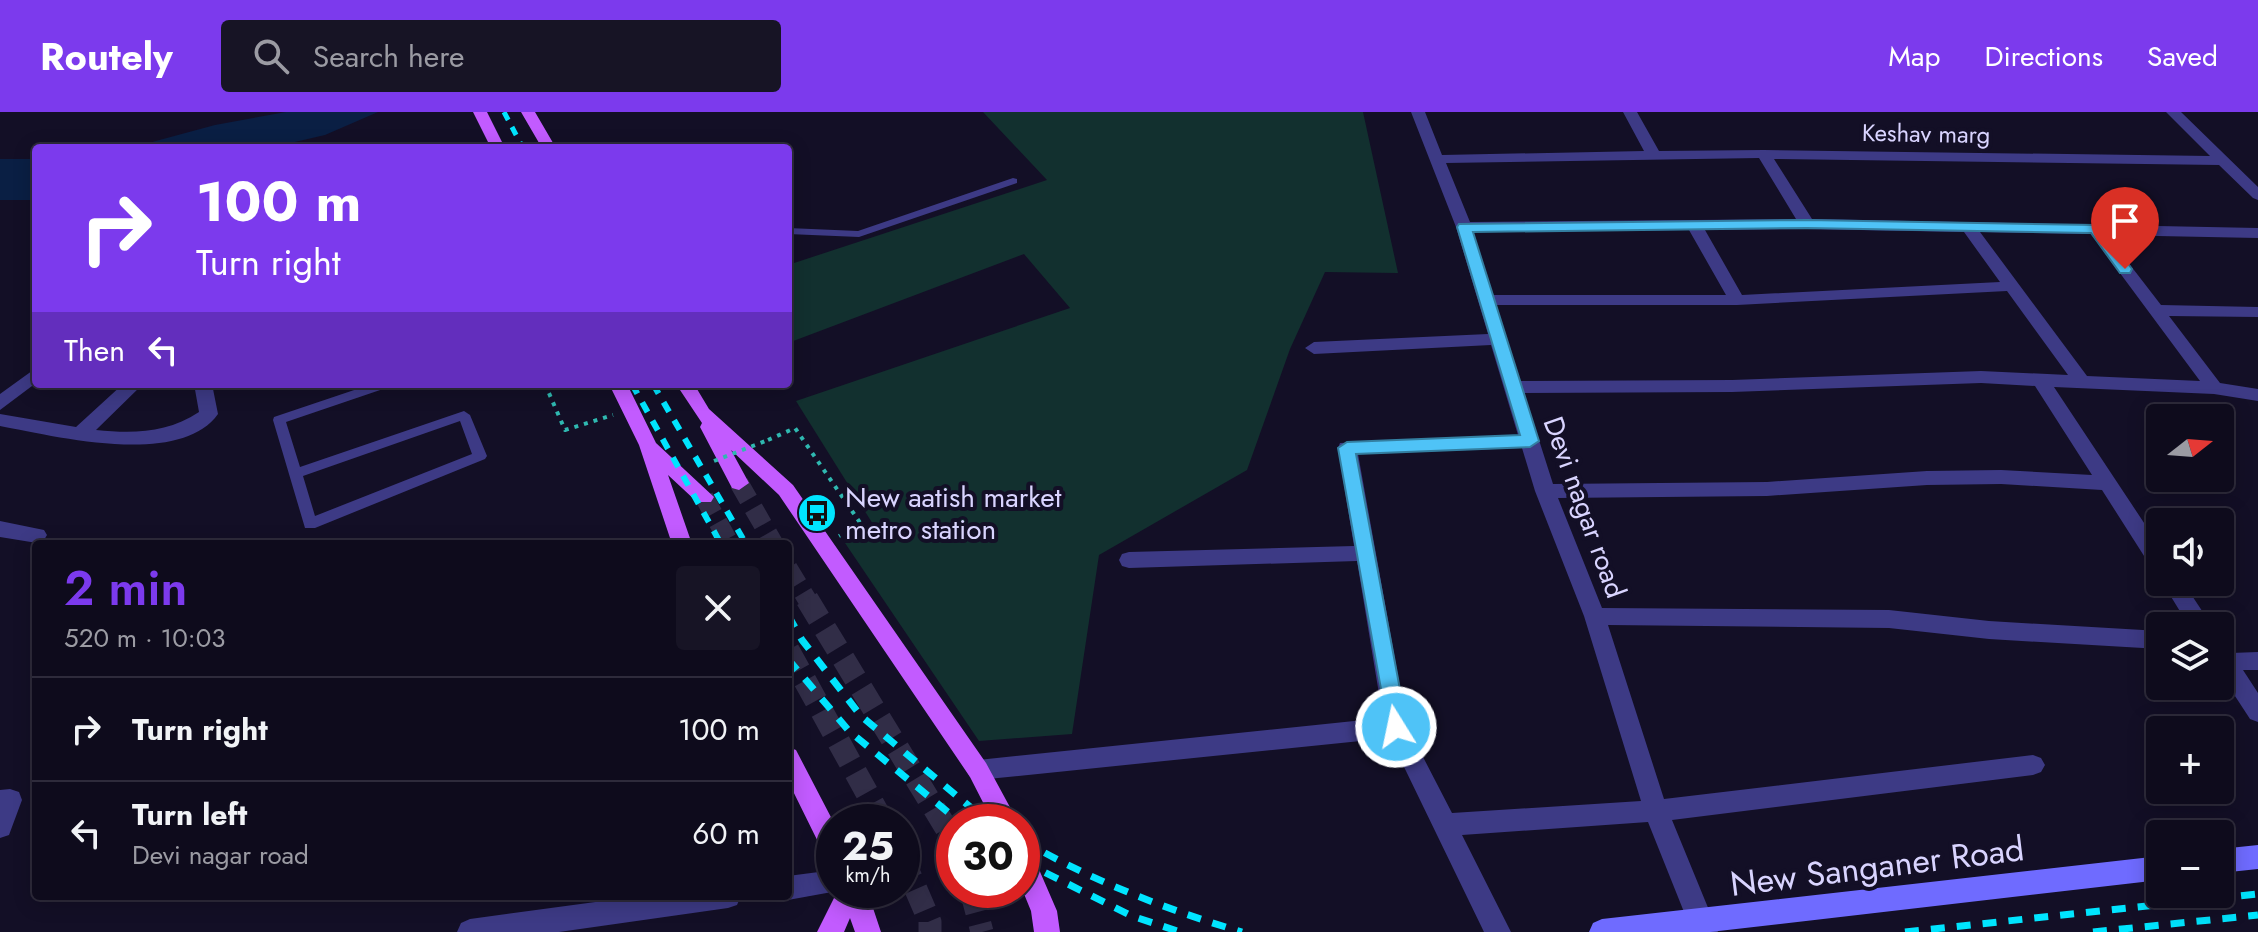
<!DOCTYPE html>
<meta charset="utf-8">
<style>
body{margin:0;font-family:Jost,sans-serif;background:#171425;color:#f1f3f6;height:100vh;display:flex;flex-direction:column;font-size:30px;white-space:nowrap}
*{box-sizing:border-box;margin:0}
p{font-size:26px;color:#9b9ba3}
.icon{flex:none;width:44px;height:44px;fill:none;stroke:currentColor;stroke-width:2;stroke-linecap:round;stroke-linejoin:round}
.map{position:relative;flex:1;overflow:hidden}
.sheet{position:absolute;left:32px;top:428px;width:760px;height:360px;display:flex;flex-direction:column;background:#0e0b1c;border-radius:8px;box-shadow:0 4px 20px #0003,0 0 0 2px #2e2b3b}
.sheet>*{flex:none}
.top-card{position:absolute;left:32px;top:32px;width:760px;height:244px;border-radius:8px;box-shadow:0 4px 20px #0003,0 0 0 2px #2e2b3b;background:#7c3aed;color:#fff;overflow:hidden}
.needle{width:52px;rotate:73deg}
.tools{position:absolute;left:2146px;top:292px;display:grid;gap:16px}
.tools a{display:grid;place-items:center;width:88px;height:88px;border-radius:8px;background:#0e0b1c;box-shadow:0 4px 20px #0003,0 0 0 2px #2e2b3b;font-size:40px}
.speed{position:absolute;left:816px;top:692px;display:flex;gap:16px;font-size:40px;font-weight:700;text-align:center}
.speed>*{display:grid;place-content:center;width:104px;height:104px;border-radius:50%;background:#0e0b1c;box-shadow:0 4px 20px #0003,0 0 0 2px #2e2b3b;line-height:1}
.speed small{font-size:20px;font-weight:400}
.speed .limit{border:12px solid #d22;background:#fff;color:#111}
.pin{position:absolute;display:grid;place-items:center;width:68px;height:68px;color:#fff;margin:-82px -34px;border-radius:50% 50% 50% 0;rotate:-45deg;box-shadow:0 0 8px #0007}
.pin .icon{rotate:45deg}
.me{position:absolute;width:88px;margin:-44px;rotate:350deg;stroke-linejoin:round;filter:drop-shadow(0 0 6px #0008)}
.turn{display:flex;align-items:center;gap:28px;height:168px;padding:0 32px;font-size:36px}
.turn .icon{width:104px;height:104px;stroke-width:2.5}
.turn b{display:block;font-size:56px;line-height:68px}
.then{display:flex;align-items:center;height:76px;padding:0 32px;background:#0003;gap:16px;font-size:30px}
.round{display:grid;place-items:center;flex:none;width:84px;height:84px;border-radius:8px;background:#171425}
.headline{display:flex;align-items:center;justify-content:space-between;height:136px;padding:0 32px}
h1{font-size:48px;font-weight:600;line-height:60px;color:#7c3aed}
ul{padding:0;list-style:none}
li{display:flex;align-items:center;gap:24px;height:104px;padding:0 32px;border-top:2px solid #2e2b3b}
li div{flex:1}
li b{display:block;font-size:30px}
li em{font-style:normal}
header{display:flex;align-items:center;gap:48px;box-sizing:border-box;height:112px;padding:0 40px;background:#7c3aed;color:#fff}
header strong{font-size:38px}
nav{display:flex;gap:44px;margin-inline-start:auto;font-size:28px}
.search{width:560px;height:72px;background:#171425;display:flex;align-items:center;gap:20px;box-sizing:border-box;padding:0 28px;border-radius:8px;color:#9b9ba3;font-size:30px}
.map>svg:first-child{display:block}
</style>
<header>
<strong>Routely</strong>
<div class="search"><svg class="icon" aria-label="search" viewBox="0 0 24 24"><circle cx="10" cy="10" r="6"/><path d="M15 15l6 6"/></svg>Search here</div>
<nav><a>Map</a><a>Directions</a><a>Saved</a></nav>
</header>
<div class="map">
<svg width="2258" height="820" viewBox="0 0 2258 820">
<rect width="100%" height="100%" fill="#130f26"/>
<path fill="#12302f" d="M983,0H1363L1398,161L1325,160L1290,237L1247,358L1099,443L1072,622L979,629L845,431L876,417L796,289L1070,196L1024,142L788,231V153L1047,68Z"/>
<path fill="#0a1f44" d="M286,0H378L325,23L269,36H130L215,13Z
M0,47H36V88H0Z"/>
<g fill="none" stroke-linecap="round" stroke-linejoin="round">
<path stroke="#312d47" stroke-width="19" stroke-dasharray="19 10" stroke-linecap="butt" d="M739,371L774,432
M704,385L730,432
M788,456L808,489"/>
<path stroke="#312d47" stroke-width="23" stroke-dasharray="23 12" stroke-linecap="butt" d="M807,487L954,729
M788,538L883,710
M902,745L930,810V820
M971,778L982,820"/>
<path stroke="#2fb8b0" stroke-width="4" stroke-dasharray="4 6" stroke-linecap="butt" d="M545,272L565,318L613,303
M768,328L795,316L861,412L839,424"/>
<path fill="#3d3a85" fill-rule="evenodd" d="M1013,66L1017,67V71L859,125L788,122V116L858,119Z
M372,272H391L389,275L286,310L300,355L464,299L470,303L487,344L485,347L315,416H305L273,308L274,305ZM460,309L472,342L315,404L303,364Z"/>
<path fill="#3d3a85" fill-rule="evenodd" d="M1411,0H1425L1442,43L1644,39L1623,0H1637L1659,39L1764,38L2210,44L2166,0H2181L2258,75V88L2253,86L2219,53L1774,47L1812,107L2258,116V126L2107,123L2161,193L2258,195V205L2169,204L2220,271L2258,277V289L2214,282L2054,275L2160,435V460L2153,458L2102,378L2001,372L1927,373L1767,384L1558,386L1602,496L1889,498L1989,509L2160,519V537L1989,527L1889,516L1608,513L1664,687L2033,643L2041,646L2045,653L2041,660L2033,663L1672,708L1718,820H1692L1648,710L1462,723L1511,820H1484L1390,626L978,668L970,665L966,658L970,651L978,648L1383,606L1357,449L1129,456L1122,454L1119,448L1122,442L1129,440L1354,434L1338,336L1340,331L1518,323L1491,233L1314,242L1305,236L1314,230L1488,222L1456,115ZM1759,46L1796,107L1470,110L1446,51ZM1807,117L1964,120L2000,170L1742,183L1705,118ZM1689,118L1726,183H1493L1473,120ZM1980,120L2091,122L2200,269L2087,264ZM2007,179L2068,263L1981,259L1732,268L1520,269L1496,193H1737ZM1981,271L2035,274L2092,363L2001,358L1927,359L1767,370L1553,372L1524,281L1732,280ZM1522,336L1535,379L1584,504L1641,689L1452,701L1407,614L1358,342Z
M36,256V271L0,298V282Z
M123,272H143L96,318C134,322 167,321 199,300L194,272H212L218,302C180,356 54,324 0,314V302L76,315Z
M0,409L44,418L47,423L44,428L37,431L0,425Z
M2162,470H2183L2212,514H2189Z
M2220,534L2231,541L2258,540V558H2243L2258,581V610L2250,607L2220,561Z
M10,677L19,680L22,688L9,723L0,726V678Z
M834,758V778H843L788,788L779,784H788V764Z
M640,784H741L737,793L728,796L559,820H457L461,811L470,807Z"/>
<path fill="#6f6bff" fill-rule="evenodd" d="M2258,733V757L2220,761V737Z
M2160,744V768L1710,820H1589L1593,811L1602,807Z"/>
<path fill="#c25bff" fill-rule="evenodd" d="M473,0H487L505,36H491Z
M521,0H535L556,36H542Z
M609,272H627L656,331L714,385L711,390H697L668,363L692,432H672L639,333Z
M676,272H694L709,297L793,373L986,651L1018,710H993L970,665L779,383L731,338L749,371L739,378L732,376L700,315L702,311Z
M788,635L796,638L834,711V747L825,744L788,669Z
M1022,735L1031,739L1057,799L1060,820H1034L1031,799L1022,777Z
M838,778H867L881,820H855L850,806L844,820H817Z"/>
<path stroke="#00e5ff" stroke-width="5" stroke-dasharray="9 8" stroke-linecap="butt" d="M504,0L523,36"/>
<path stroke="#00e5ff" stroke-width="6" stroke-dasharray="11 10" stroke-linecap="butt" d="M632,272L721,432
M653,272L746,432"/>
<path stroke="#00e5ff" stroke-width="7" stroke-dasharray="14 12" stroke-linecap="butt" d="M788,503L802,528L861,604L975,699L993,710
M788,547L849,619L960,710
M1022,728C1092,769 1165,797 1242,820
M1022,749L1132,804L1180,820
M1905,820L2258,782
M2093,820L2258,803"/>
<path stroke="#2fb8b0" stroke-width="4" stroke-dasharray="4 6" stroke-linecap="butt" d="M714,349L768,328"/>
</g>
<path fill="#4fc3f7" stroke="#337fa1" stroke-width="2" d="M1807,108L2095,113L2100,114L2132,157L2130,161H2120L2091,121L1807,116L1473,120L1539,329L1530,335L1356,342L1407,615L1404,622L1396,624L1389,622L1338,336L1347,330L1520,323L1457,115L1459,112Z"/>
<defs>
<g id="bus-disc" transform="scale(2)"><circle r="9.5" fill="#00e5ff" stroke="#130f26"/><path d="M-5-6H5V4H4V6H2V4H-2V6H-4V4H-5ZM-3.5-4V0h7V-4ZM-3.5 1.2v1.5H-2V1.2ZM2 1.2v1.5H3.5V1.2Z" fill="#111"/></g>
</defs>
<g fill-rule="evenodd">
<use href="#bus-disc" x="817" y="401"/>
</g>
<g text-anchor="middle" stroke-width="8" stroke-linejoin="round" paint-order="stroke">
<g font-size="24" fill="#d9d4ff" stroke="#130f26">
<text transform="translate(1926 22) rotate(1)" y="8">Keshav marg</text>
</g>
<g font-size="28" fill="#d9d4ff" stroke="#130f26" text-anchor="start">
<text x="845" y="395">New aatish market<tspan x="845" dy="32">metro station</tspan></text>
</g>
<g font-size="28" fill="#d9d4ff" stroke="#130f26">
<text transform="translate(1585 395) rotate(70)" y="10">Devi nagar road</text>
</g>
<g font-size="34" fill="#d9d4ff" stroke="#130f26">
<text transform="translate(1877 754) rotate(-7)" y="12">New Sanganer Road</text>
</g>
</g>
</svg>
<div class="tools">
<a><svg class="needle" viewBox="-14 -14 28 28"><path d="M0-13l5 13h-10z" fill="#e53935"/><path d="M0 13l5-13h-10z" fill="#9b9ba3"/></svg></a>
<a><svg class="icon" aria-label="sound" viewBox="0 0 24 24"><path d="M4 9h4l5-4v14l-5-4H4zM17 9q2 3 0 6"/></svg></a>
<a><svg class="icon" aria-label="layers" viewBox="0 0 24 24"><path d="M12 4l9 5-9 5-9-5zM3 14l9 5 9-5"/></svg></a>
<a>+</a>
<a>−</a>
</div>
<div class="speed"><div>25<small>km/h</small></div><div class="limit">30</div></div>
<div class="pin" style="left:2125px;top:157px;background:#d93025"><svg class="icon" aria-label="arrive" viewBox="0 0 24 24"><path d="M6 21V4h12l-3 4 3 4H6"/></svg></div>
<svg class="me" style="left:1396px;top:615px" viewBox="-20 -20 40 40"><circle r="17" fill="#4fc3f7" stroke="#fff" stroke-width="3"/><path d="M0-11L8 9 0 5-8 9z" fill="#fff"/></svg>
<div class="top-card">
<div class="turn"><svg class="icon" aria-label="right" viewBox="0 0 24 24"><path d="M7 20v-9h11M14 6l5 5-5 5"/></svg><div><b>100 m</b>Turn right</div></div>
<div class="then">Then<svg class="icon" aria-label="left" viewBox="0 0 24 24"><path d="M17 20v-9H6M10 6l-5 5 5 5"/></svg></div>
</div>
<section class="sheet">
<div class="headline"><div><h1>2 min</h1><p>520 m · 10:03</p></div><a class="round"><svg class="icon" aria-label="close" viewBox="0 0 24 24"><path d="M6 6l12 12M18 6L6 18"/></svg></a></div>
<ul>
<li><svg class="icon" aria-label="right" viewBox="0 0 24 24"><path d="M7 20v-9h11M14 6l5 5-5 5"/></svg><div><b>Turn right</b></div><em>100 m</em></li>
<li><svg class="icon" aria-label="left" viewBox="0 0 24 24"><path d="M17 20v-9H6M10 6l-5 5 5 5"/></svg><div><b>Turn left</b><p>Devi nagar road</p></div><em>60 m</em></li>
</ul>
</section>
</div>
